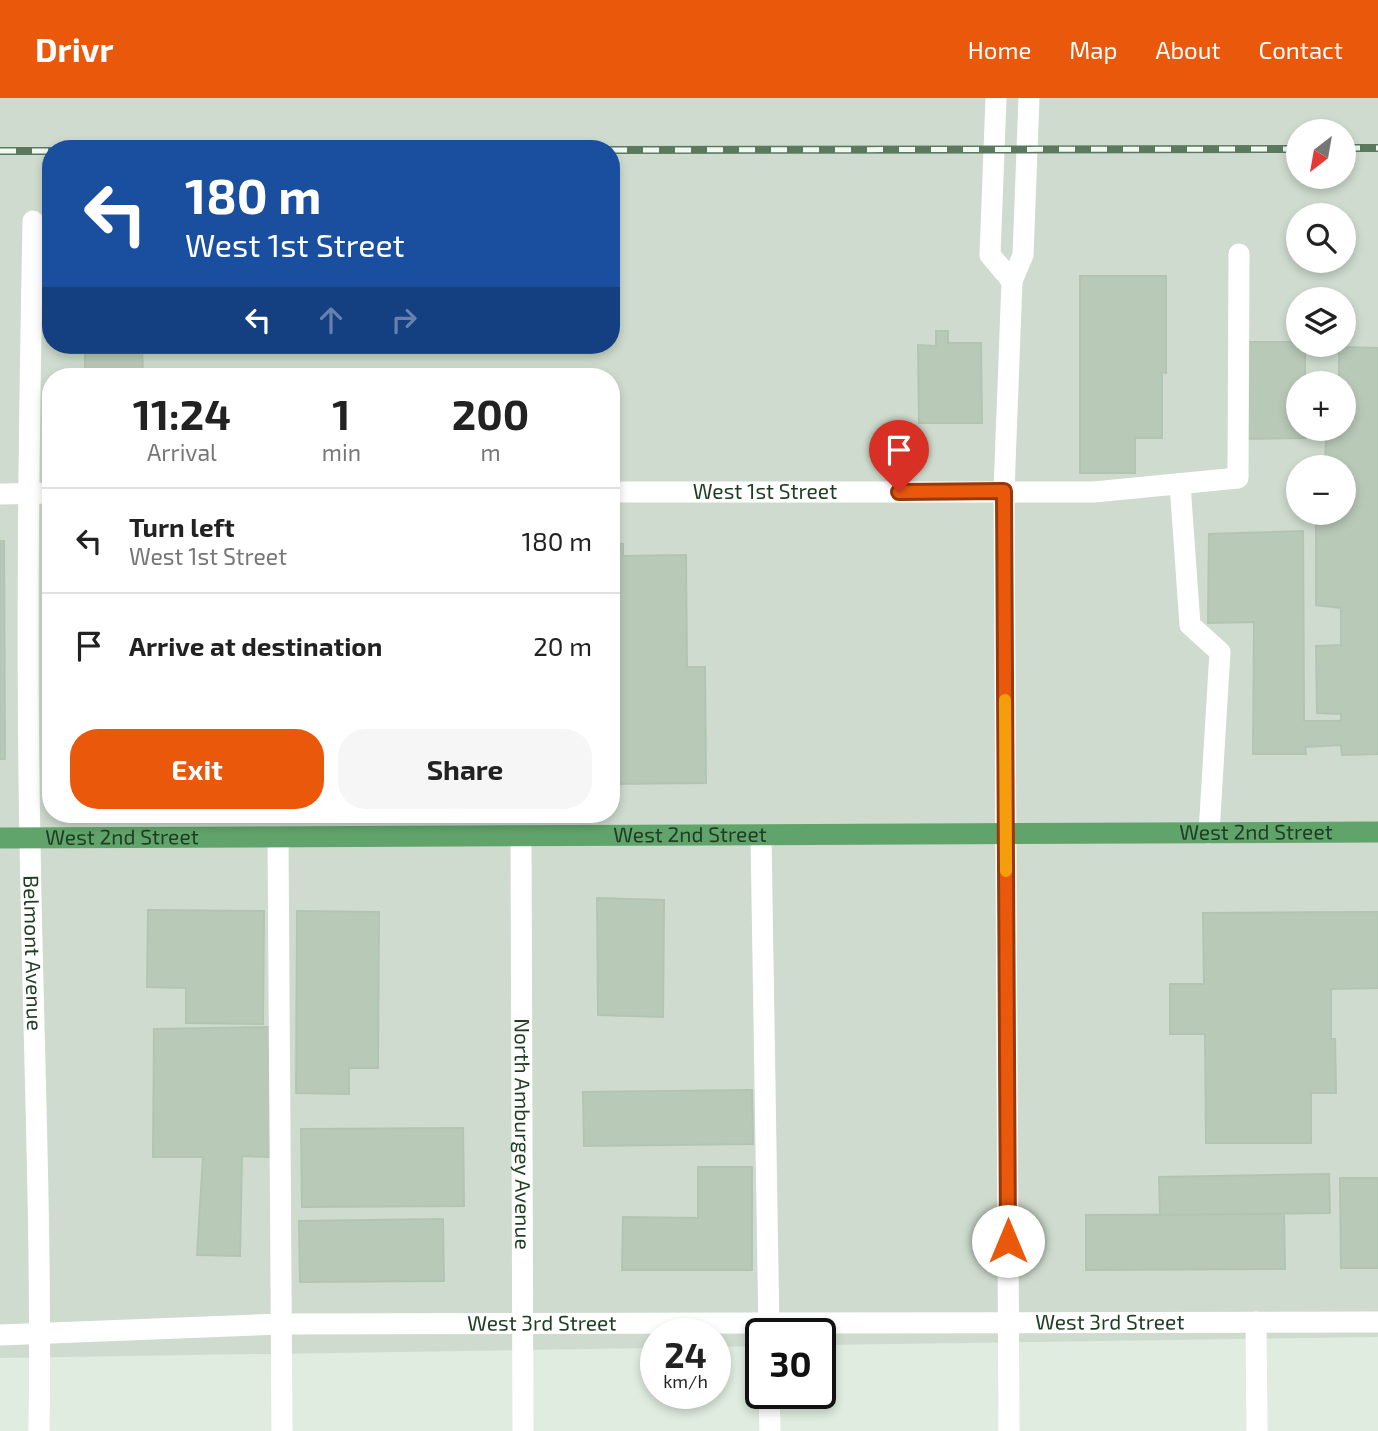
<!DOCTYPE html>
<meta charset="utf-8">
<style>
body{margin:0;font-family:"Exo 2",sans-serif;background:#f6f6f6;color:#222;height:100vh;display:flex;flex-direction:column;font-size:26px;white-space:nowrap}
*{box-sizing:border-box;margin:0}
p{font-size:23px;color:#767676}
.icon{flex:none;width:38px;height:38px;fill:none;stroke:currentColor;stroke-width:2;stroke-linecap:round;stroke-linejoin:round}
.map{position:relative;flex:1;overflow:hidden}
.side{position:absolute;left:42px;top:270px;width:578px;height:455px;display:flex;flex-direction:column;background:#fff;border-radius:28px;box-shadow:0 4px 10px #0003}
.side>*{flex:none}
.guide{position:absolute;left:42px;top:42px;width:578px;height:214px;border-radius:28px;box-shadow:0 4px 10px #0003;background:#1a4fa0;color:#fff;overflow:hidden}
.needle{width:46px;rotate:211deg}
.tools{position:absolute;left:1286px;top:21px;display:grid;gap:14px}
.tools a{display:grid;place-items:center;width:70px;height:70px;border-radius:50%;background:#fff;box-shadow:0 4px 10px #0003;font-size:35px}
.speed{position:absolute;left:640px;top:1220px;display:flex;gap:14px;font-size:35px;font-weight:700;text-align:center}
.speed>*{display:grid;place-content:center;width:91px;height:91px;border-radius:50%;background:#fff;box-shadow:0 4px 10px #0003;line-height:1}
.speed small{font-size:18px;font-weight:400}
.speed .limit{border:4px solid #111;border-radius:10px;background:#fff;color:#111}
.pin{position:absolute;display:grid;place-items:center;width:60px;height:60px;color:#fff;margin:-72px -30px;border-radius:50% 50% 50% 0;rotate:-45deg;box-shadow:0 0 7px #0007}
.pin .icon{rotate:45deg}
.me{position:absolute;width:77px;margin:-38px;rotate:0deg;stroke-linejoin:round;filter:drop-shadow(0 0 5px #0008)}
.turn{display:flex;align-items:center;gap:24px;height:147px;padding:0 28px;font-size:32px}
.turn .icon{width:91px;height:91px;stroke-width:2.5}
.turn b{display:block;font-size:49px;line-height:60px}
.lanes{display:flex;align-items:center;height:66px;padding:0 28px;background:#0003;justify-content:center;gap:35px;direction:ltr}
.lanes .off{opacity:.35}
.eta{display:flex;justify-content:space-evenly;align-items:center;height:119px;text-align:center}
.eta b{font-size:42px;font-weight:700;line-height:49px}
.cta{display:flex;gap:14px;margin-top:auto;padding:14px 28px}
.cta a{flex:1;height:80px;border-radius:28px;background:#ea580c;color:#fff;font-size:28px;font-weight:700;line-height:80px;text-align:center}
.cta a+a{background:#f6f6f6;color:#222}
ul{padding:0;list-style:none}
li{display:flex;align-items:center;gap:21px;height:105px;padding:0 28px;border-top:2px solid #e0e0e0}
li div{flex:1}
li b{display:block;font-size:26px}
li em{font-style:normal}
header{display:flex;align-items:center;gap:42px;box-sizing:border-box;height:98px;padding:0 35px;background:#ea580c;color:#fff}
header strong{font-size:33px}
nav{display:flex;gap:38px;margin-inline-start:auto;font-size:24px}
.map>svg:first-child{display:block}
</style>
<header>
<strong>Drivr</strong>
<nav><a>Home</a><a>Map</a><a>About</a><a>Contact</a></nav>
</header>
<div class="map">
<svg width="1378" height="1333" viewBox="0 0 1378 1333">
<rect width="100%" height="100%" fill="#e0ece0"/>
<path fill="#cedbce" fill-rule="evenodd" d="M0,0H1378V1239L821,1247V1236H761V1248L716,1249V1236H656V1250L0,1260ZM1298,33H1344V79H1298ZM51,51H611V247H51ZM1298,117H1344V163H1298ZM1298,201H1344V247H1298ZM51,278H611V716H51ZM1298,285H1344V331H1298ZM1298,369H1344V415H1298Z"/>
<path fill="#b9c9b8" stroke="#b2c5b2" stroke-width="2" d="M1080,178H1166V275L1162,274V340H1135V375H1080Z
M936,233H948V245H981L982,325H919L918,247L936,248Z
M1240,244H1298V247H1305V285H1298V331H1306V340L1241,341Z
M85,247H142L143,278H85Z
M1339,249L1378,250V656L1342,657L1341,647L1305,649L1306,656H1253L1254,524L1208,525L1209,436L1303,433L1304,623H1341V616L1317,615L1316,548L1341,547V510L1316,507V415H1344V369H1325L1326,339L1340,338V331H1344V285H1339Z
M0,443H4L5,661H0Z
M611,446H623V458L686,457L687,569H705L706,685L611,686Z
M597,800L664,802L663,919L598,917Z
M148,812L264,813L263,926L186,925V890L147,889Z
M297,813L379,814L378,970H349V996L296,995Z
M1378,814V890L1331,891V941H1335L1336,995H1311V1045H1206L1205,936H1170V886H1204L1203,815Z
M271,929L270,1059L242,1058L240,1158L197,1157L203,1059H153L154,931Z
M752,992L753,1046L584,1048L583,994Z
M463,1030L464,1108L302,1109L301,1031Z
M698,1069H752V1172H622L623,1119L698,1120Z
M1329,1076L1330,1115L1160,1117L1159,1079Z
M1340,1080H1378V1170H1341Z
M1284,1116L1285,1171L1086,1172V1117Z
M443,1121L444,1183L300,1184L299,1123Z"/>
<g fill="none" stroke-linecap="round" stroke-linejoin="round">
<g stroke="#fff" stroke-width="21">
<path d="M996,0L990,157L1012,183"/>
<path id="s1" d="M33,123C29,329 26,536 30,743C33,940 42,1136 39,1333"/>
<path d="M1180,386L1190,527L1220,554L1209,735"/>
<path id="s2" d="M611,394H1094L1238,380L1239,156"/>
<path d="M0,396L51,395"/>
<path d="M761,737L769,1236"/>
<path id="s3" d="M521,738L523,1333"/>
<path d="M278,739L282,1333"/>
<path d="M1256,1224L1257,1333"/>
<path id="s4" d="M0,1237L281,1226L1378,1224"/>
<path d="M769,1295L770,1333"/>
<path d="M1009,1333L1004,393L1012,183L1023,157L1029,0"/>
</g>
<path stroke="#61a46b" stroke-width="21" id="s5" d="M0,740L1378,734"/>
<g stroke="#5a795e" stroke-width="8">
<path id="rail" d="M1344,50H1378
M611,52L1298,51
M0,53H51"/>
</g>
<use href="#rail" stroke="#f1f8f0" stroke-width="5" stroke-dasharray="16" stroke-linecap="butt"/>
</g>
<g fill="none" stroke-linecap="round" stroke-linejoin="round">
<g stroke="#983908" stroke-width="18">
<path id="route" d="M899,394L1004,393L1008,1143"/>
</g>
<use href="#route" stroke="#ea580c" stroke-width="12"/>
<path stroke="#f59e0b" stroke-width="12" d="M1005,602L1006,773"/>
</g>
<g text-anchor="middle" stroke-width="6" stroke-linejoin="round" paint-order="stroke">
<g font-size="21" fill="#1f3d23" stroke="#f1f8f0">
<text dy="7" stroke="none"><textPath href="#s2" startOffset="154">West 1st Street</textPath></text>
<text dy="7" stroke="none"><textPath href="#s5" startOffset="1256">West 2nd Street</textPath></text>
<text dy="7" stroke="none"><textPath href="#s5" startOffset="690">West 2nd Street</textPath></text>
<text dy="7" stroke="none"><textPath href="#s5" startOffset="122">West 2nd Street</textPath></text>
<text dy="7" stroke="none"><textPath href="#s1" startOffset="732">Belmont Avenue</textPath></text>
<text dy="7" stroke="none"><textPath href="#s3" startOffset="298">North Amburgey Avenue</textPath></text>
<text dy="7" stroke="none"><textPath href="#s4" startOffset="1110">West 3rd Street</textPath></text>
<text dy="7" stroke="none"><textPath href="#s4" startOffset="542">West 3rd Street</textPath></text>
</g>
</g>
</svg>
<div class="tools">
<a><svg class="needle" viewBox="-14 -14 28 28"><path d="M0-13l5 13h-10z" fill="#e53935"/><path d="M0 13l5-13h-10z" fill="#767676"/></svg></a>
<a><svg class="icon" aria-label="search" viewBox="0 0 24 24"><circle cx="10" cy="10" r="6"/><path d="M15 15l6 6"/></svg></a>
<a><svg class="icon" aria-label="layers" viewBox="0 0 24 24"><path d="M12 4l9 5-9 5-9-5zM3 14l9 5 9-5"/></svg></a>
<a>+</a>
<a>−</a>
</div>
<div class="speed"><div>24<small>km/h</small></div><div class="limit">30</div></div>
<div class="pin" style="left:899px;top:394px;background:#d93025"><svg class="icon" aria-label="arrive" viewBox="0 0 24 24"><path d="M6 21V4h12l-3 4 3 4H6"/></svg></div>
<svg class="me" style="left:1008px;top:1143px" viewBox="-20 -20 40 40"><circle r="19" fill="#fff"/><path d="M0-13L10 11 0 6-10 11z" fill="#ea580c"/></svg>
<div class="guide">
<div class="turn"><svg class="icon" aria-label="left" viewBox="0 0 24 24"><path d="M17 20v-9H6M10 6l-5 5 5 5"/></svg><div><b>180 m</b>West 1st Street</div></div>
<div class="lanes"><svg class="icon" aria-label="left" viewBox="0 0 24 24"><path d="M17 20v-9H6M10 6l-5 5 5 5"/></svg><svg class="icon off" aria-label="ahead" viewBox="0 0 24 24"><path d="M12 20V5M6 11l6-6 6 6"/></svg><svg class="icon off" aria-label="right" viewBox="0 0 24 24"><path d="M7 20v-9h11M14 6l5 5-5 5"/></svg></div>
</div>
<section class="side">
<div class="eta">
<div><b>11:24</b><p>Arrival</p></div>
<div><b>1</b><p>min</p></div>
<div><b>200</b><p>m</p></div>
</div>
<ul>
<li><svg class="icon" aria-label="left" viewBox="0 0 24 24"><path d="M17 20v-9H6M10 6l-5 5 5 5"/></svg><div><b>Turn left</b><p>West 1st Street</p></div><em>180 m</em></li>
<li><svg class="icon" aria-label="arrive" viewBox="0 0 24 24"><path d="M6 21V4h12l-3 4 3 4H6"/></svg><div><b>Arrive at destination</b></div><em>20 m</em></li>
</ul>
<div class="cta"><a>Exit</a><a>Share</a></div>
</section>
</div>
